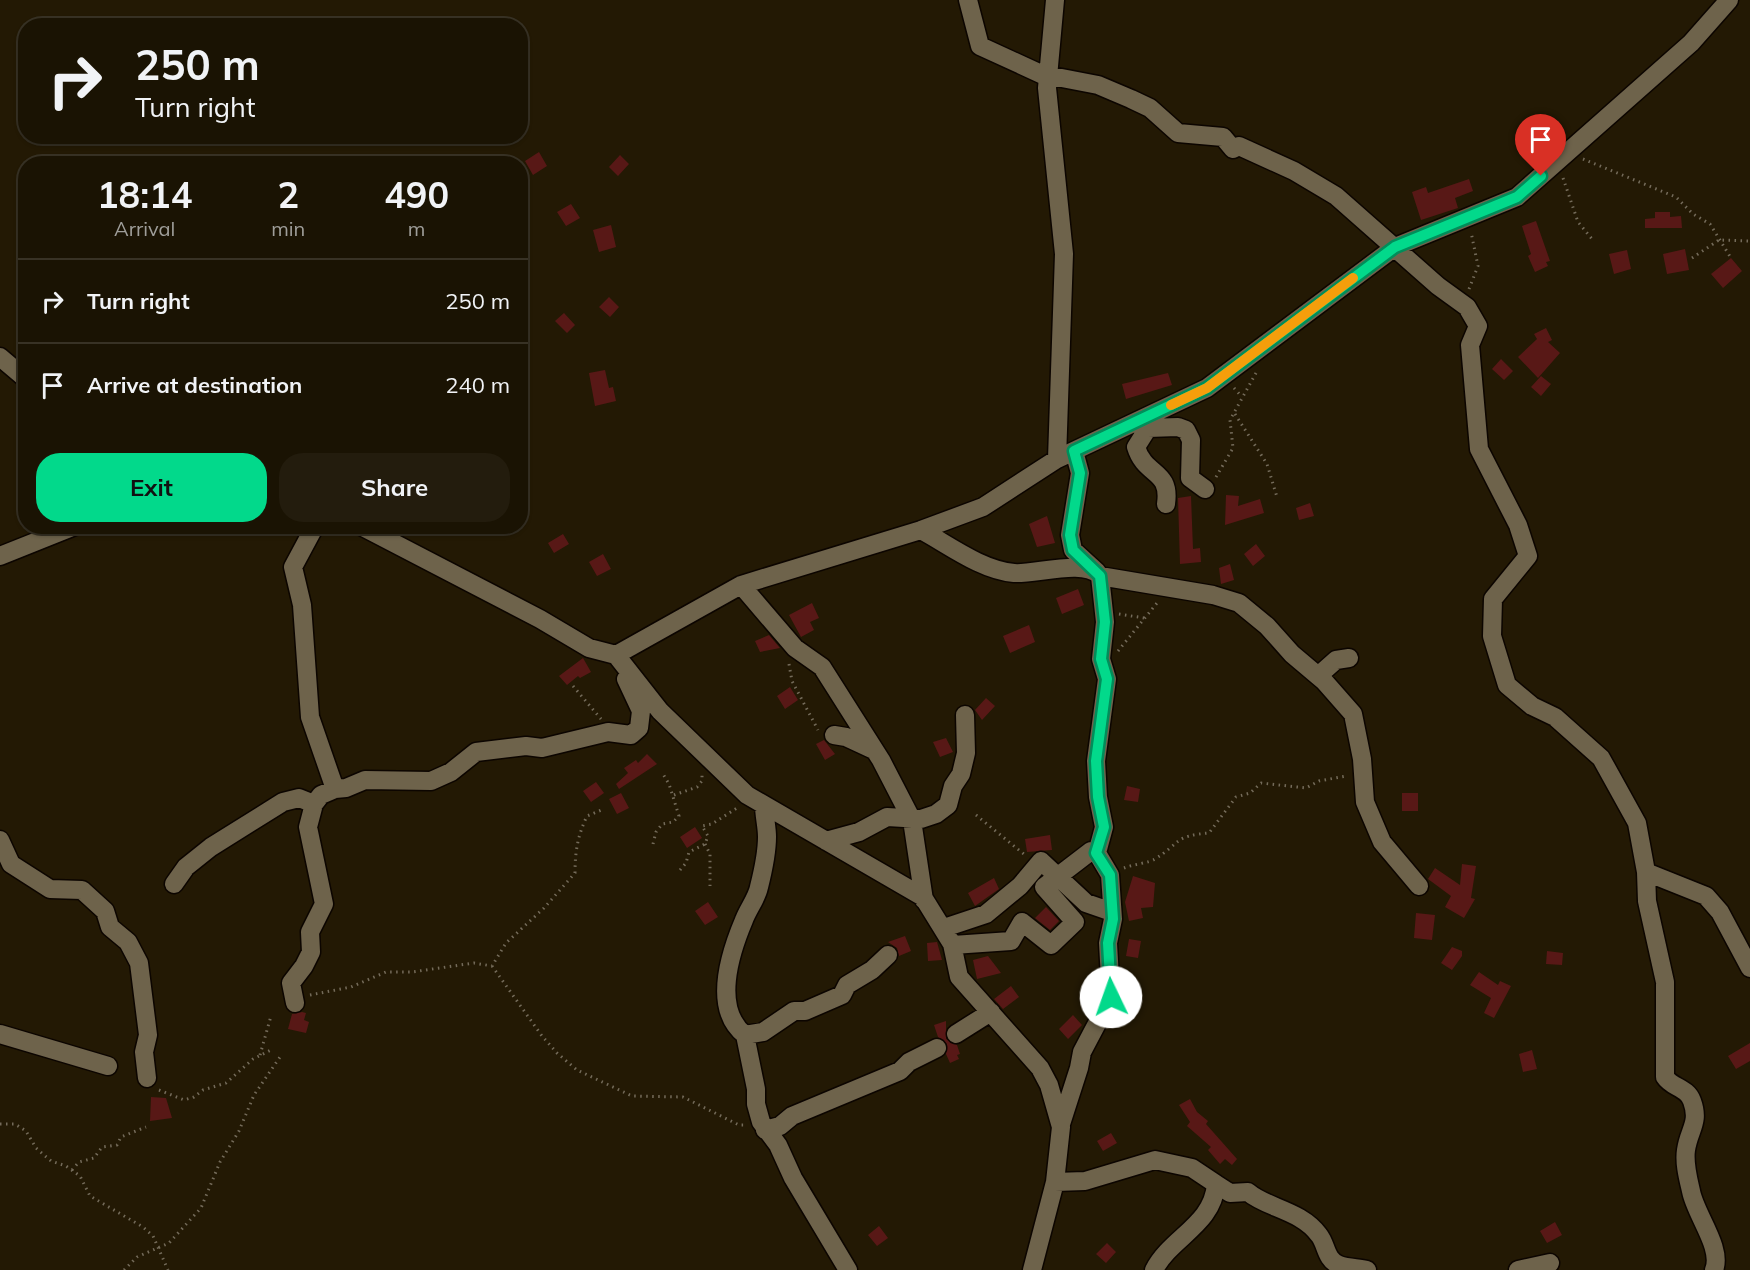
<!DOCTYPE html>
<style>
body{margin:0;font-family:Mulish,sans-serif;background:#231c0d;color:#f1f3f6;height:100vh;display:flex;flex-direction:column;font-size:22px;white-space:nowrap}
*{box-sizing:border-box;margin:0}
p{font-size:20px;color:#9f9e9a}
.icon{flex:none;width:33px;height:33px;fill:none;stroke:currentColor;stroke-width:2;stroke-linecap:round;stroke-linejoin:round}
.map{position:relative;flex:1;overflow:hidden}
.drawer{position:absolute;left:18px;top:156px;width:510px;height:378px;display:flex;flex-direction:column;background:#1a1303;border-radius:24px;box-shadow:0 2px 4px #0004,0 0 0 2px #383225}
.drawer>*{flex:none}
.guide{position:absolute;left:18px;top:18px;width:510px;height:126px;border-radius:24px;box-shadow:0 2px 4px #0004,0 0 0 2px #383225;background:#1a1303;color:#f1f3f6;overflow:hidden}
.pin{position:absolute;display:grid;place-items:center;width:51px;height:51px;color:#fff;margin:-62px -26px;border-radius:50% 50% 50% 0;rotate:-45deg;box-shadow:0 0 6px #0007}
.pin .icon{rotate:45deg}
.me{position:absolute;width:66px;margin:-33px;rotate:357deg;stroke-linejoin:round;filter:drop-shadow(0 0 4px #0008)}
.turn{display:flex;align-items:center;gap:21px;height:126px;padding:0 18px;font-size:27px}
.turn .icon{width:78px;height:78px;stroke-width:2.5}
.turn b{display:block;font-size:42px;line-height:51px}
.eta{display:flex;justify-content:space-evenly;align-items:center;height:102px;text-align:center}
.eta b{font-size:36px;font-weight:700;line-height:42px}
.action{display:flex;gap:12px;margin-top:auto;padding:12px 18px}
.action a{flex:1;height:69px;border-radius:24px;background:#02d98b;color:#111;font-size:24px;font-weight:700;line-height:69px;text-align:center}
.action a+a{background:#231c0d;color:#f1f3f6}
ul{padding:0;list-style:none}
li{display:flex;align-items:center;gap:18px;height:84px;padding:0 18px;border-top:2px solid #383225}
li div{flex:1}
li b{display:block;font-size:22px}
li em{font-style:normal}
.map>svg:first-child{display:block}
</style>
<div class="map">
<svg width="1750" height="1270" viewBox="0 0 1750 1270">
<rect width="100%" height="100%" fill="#231904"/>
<path fill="#581816" d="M539,152L547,166L533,175L525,161Z
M620,155L629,164L618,176L609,167Z
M1469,179L1473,191L1455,198L1458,208L1421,220L1412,192L1426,187L1428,193Z
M571,204L580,218L566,226L557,212Z
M1655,212H1670V217L1681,216L1682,228H1645V219L1655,218Z
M1536,221L1550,261L1546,262L1548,266L1535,272L1528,256L1531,254L1522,226Z
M611,225L616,247L599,252L593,230Z
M1685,249L1689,270L1667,274L1663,254Z
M1627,250L1631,269L1614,274L1609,254Z
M1731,258L1742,271L1723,288L1711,274Z
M609,297L619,307L610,317L599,307Z
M564,313L575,325L567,333L555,321Z
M1546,328L1552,340L1548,342L1560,353L1538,378L1518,357L1537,339L1534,334Z
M1501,359L1513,371L1504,380L1492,369Z
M605,370L609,388L613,387L616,401L595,406L589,373Z
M1168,373L1172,385L1126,399L1122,384Z
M1541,376L1551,384L1541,396L1531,387Z
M1226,495L1239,496L1238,506L1260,499L1264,513L1225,525Z
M1191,496L1193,549L1200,548L1201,562L1180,564L1178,498Z
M1310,503L1314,516L1299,520L1296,508Z
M1047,516L1055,543L1037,547L1029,524Z
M563,534L569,544L554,553L548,543Z
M1256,544L1265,556L1253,566L1244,554Z
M603,554L611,569L597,576L589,562Z
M1230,564L1234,580L1221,584L1219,568Z
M1078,589L1084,605L1062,614L1056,598Z
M812,603L819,618L810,622L814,630L801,637L789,615Z
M1029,625L1035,642L1010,653L1003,636Z
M769,635L780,648L760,652L755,641Z
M583,658L591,672L580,678L578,676L567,685L559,676Z
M790,687L798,700L785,709L777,696Z
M986,698L995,706L982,720L975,710Z
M946,738L953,752L940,757L933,742Z
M824,740L835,754L825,760L816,744Z
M647,754L657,764L619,789L616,784L628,773L624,768L636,760L638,763Z
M596,782L604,793L591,802L583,791Z
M1127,786L1140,789L1138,802L1124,800Z
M621,793L629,808L617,814L609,799Z
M1402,793H1418V811H1402Z
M695,827L702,838L687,848L680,837Z
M1050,835L1052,850L1027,852L1025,839Z
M1462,864L1476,866L1471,898L1475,899L1464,918L1445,907L1451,896L1428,879L1435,868L1460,885Z
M1133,876L1155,883L1153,907L1141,908L1143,918L1129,921L1125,902Z
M994,878L999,889L975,906L968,893Z
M708,902L718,917L705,925L695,911Z
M1046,907L1059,921L1050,930L1035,918Z
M1416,913L1435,915L1432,940L1414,938Z
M905,936L911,951L899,956L897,948L888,942Z
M1129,939L1141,941L1138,958L1126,956Z
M937,942L942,960L928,961L927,943Z
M1452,947L1462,951V956L1452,970L1441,963Z
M1547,951L1563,953L1562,965L1546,964Z
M988,956L1001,973L977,979L973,960Z
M1479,972L1498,985L1500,981L1511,986L1494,1018L1484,1013L1491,998L1470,985Z
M1011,986L1019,997L1003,1009L994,999Z
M302,1012L306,1013L304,1020L309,1022L306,1033L288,1029L292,1014Z
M1073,1015L1082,1025L1068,1039L1059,1029Z
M946,1021V1039L957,1045L960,1054L957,1055L959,1059L950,1063L946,1054L947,1044L938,1037L934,1025Z
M1750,1043V1061L1736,1069L1728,1056Z
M1532,1050L1537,1069L1523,1072L1519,1054Z
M151,1097L166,1098L172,1118L150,1121Z
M1190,1099L1197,1112L1208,1121L1206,1124L1237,1159L1232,1165L1225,1159L1220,1164L1208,1150L1211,1147L1187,1126L1190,1122L1179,1105Z
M1111,1133L1117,1143L1103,1151L1097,1141Z
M1555,1222L1562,1235L1547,1243L1540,1231Z
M879,1226L888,1238L877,1246L868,1235Z
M1107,1243L1116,1252L1106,1263L1096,1254Z"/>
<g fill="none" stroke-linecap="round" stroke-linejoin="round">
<g stroke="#0c0500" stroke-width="21">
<path id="minor" d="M968,0L980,46L1041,74L1098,85L1131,99L1150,108L1178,133L1223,137L1233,149L1239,146L1294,171L1336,196L1438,286L1467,307L1478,326L1470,345L1479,449L1518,525L1528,556L1493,599L1492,636L1507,685L1532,706L1555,717L1601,758L1637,823L1646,872L1706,896L1720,912L1750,968
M1055,0L1047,88L1064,254L1057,459
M0,357L26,379
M1147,418L1148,428L1136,447C1145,477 1171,469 1166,504
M1148,428L1178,427L1186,430L1191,440L1190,478L1205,489
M1074,451L1080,473L1070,535L1073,550L1097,572
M315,526L293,567L302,605L310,717L335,789
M361,526L540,619L589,648L616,655L741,585L921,530L983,507L1057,459L1207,388L1395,247L1517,197L1691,43L1729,0
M921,530C949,545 981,570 1014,573C1034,575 1085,558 1100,576L1213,595L1239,603L1267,626L1292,654L1324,681L1353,714L1362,759L1365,802L1382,842L1419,886
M0,556L75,526
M741,585L795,648L822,667L881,760L912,820L924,900
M616,655L660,711L747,795L923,897L952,944L959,977L1040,1068L1049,1085L1061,1127L1055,1182L1032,1270
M1318,676L1336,660L1349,658
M834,735L846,737L874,750
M764,805C764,816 767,826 767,837C767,852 763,871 759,887C757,898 748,909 744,920C730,953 712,1009 745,1035L763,1032L794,1011H805L842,995L847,985L872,970L888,955
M0,840L11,864L50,889L82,890L105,911L110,927L128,942L139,963L148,1035L144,1052L147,1078
M826,841L859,832L887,817L921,819L936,814L948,805L953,786L961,774L966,753L965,715
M1097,853L1104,827L1098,797L1096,761L1107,679L1101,659L1105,622L1100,576
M1646,872L1647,901L1665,982V1077C1672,1088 1687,1087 1692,1101C1700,1123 1689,1129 1686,1150C1684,1163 1688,1178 1691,1191C1695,1214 1723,1248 1714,1270
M174,884L186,867L211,847L283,802L299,798L314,804L321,795L335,789L346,788L365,780L431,781L451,772L476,752L526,746L542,748L608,732L631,735L639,728L641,711L626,679
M944,928L986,914L1020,886L1041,861L1086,903L1112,912
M953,945L1011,941L1022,922L1051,945L1075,922L1044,887L1091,851L1097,853
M295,1003L291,983L304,966L311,952L310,932L324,904L308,827L314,804
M0,1034L108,1066
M956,1034L991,1012
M745,1035L756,1089V1104L761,1122L778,1145L793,1178L848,1270
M1061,1124L1079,1068L1082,1052L1111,997L1108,943L1113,919L1110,875L1097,853
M765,1130L780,1126L792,1116L900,1071L909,1062L937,1048
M1055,1182L1085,1181L1155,1160L1192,1168L1216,1184C1213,1225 1171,1237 1154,1270
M1216,1184L1230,1193L1248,1192C1266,1208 1301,1210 1319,1235C1327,1245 1325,1259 1339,1265C1347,1268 1358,1268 1367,1270
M1518,1270L1550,1263"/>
</g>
<path stroke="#746b5a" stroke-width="3" stroke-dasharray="1.5 4.5" stroke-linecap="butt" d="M1583,159L1676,197L1693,214L1710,224L1731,258
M1563,178L1578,222L1592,239
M1692,258L1719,240L1750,241
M1469,289L1478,266L1471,232
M1234,388L1242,397
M1235,414L1267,464L1277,497
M1216,477L1233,448L1230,420L1256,373
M1119,614L1144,618
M1118,651L1157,603
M789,664L792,681L818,730
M573,686L601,719
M674,795L697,787L702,781V773
M976,815L1025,855
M653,844L656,832L662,824L673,822L679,816L669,784L663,774
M705,844L710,854V886
M1124,868C1134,864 1149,863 1155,859C1181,843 1173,836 1209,833L1236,797L1250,793L1261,783L1306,788L1319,781L1346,776
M680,870L686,863L689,852L705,844L708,836L702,826L712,824L737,808
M492,966L542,1036L557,1053L577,1070L632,1096L683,1097L739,1125H745
M310,995L351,987L386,972H412L474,963L492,966L506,943L544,908L575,873C575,851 578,835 587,816L604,809
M260,1055L271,1016
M159,1090L184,1100L194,1097L203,1090L226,1083L253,1059L273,1049
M0,1124H15L26,1131L36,1148L51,1161L66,1166L80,1176L90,1196L143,1227L153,1236L168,1270
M72,1170L79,1162L94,1158L102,1147L117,1145L121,1137L146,1127
M124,1270L137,1257L169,1243L201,1208L220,1162L239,1131L254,1095L280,1057"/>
<use href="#minor" stroke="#6e634b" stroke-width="18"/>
</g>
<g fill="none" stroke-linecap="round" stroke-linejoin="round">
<g stroke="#018d5a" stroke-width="15">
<path id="route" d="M1111,997L1108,943L1113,919L1110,875L1096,853L1104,827L1098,797L1096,761L1107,679L1101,659L1105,622L1100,576L1073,550L1070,535L1080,473L1074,451L1207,388L1395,247L1517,197L1541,176"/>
</g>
<use href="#route" stroke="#02d98b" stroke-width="10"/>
<path stroke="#f59e0b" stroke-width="10" d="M1171,405L1207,388L1353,278"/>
</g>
</svg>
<div class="pin" style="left:1541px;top:176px;background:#d93025"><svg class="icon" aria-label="arrive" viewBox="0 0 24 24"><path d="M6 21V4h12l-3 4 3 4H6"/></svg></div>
<svg class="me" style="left:1111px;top:997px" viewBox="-20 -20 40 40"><circle r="19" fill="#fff"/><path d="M0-13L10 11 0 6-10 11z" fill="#02d98b"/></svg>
<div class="guide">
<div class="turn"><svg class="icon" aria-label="right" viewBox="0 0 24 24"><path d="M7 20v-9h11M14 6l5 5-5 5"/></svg><div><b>250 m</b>Turn right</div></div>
</div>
<section class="drawer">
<div class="eta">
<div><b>18:14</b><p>Arrival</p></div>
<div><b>2</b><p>min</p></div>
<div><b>490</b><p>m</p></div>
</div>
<ul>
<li><svg class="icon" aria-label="right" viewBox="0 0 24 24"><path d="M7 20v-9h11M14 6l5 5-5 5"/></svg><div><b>Turn right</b></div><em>250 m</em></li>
<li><svg class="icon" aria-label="arrive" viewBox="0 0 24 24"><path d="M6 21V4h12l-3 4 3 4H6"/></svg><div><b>Arrive at destination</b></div><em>240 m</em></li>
</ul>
<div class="action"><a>Exit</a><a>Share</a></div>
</section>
</div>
